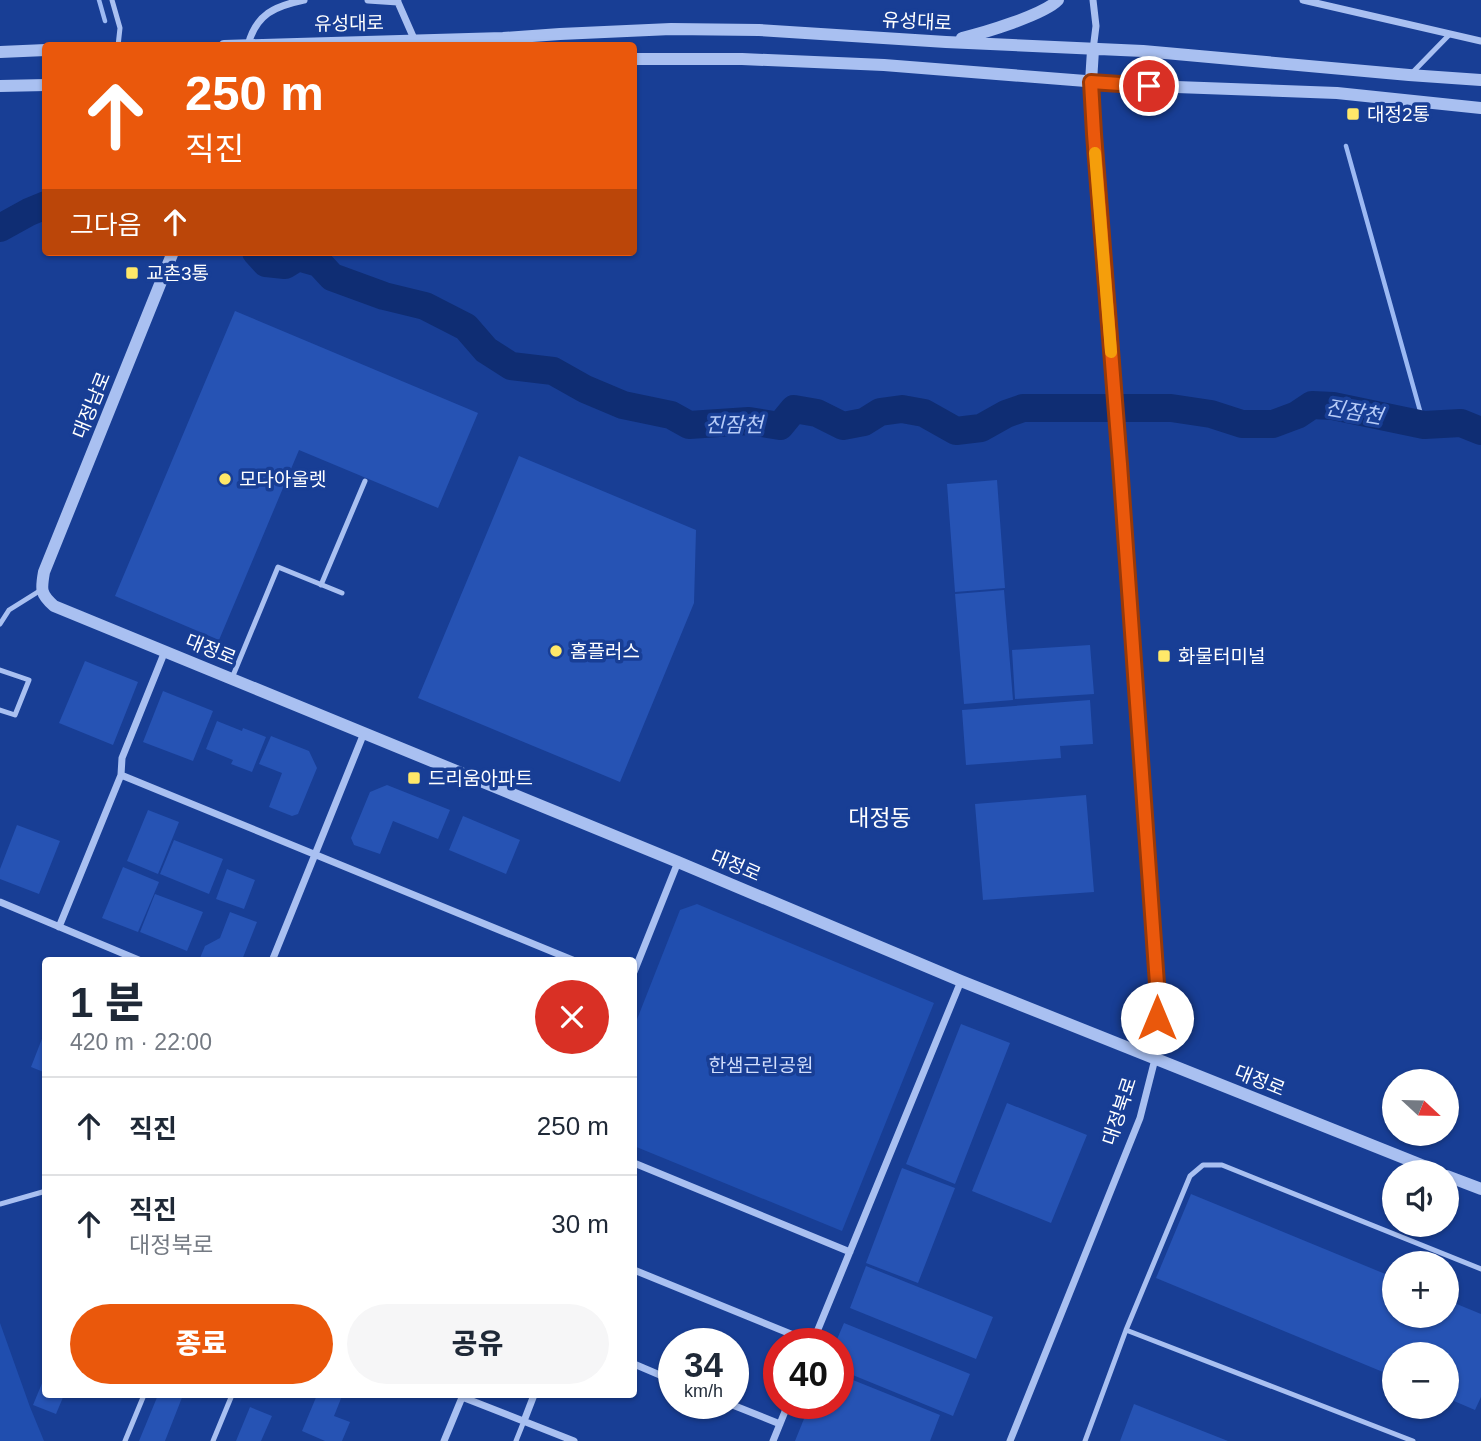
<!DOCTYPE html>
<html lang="ko">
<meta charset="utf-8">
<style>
body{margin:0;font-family:Arial,"Noto Sans KR",sans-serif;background:#f6f6f7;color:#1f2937;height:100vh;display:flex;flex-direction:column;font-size:26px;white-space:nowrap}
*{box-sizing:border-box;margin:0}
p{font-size:23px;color:#747a83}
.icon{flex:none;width:38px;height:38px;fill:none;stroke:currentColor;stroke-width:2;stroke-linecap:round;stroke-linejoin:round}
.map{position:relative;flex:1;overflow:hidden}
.sheet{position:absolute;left:42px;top:957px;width:595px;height:441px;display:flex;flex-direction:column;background:#fff;border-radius:7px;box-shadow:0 2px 5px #0004}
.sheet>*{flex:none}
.hud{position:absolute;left:42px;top:42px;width:595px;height:214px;border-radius:7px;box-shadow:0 2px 5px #0004;background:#ea580c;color:#fff;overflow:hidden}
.needle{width:46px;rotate:112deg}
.tools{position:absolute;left:1382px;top:1069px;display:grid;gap:14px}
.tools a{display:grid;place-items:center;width:77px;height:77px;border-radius:50%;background:#fff;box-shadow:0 2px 5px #0004;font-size:35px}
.speed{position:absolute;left:658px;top:1328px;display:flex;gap:14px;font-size:35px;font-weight:700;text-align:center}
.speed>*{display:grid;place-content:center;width:91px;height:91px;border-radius:50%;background:#fff;box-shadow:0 2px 5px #0004;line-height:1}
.speed small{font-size:18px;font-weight:400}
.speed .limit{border:10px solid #d22;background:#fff;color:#111}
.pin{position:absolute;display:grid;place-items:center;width:60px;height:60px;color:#fff;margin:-30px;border:4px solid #fff;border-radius:50%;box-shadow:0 2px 7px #0007}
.me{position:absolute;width:77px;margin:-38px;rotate:0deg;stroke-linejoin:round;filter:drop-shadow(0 0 5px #0008)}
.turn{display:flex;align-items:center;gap:24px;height:147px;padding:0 28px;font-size:32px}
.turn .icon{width:91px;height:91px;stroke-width:2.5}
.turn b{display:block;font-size:49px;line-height:60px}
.then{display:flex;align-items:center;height:66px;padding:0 28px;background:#0003;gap:14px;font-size:26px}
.round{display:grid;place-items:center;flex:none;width:74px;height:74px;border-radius:37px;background:#f6f6f7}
.headline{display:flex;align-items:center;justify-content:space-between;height:119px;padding:0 28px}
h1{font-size:42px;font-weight:800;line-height:52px}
.button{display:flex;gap:14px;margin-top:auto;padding:14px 28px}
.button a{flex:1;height:80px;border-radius:42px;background:#ea580c;color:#fff;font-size:28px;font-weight:800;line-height:80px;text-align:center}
.button a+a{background:#f6f6f7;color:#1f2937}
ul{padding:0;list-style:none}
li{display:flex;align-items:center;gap:21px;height:98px;padding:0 28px;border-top:2px solid #e0e1e3}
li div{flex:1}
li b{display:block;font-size:26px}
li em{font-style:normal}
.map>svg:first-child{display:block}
</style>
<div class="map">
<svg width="1481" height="1441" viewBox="0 0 1481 1441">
<rect width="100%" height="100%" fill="#183e95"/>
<path fill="#204eaf" d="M697,904L934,1003L842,1231L634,1146V1027L680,910Z
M0,1323L30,1407L44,1441H0Z"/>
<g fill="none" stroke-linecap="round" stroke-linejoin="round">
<path stroke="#9cb9f3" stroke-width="4.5" d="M99,0L105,21
M1346,146L1424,425"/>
<path stroke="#0f2d73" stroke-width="28" d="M0,228L29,212L46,205
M256,252L266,263L285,265L298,257L319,263L332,277L384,296L425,306L466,327L486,350L511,366L553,371L585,389L623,405L671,415L689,425L749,421L780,426L794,409L817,413L843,426L864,422L880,412L902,409L924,413L956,431L981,428L1006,414L1023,408H1171L1211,414L1242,424H1273L1297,415L1312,405L1333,406L1424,425L1461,423L1481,431"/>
</g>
<path fill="#2653b4" d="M235,311L478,413L438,508L299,450L219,640L115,596Z
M519,456L696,530L694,603L620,782L418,698Z
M997,480L1005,588L955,592L947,484Z
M1004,590L1013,700L964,704L955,594Z
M1090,645L1094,694L1015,699L1012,650Z
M85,661L138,682L113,745L59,723Z
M163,691L213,711L193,761L143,742Z
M1090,700L1093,744L1060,746L1061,758L966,765L962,710Z
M217,721L242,731L243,728L266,737L252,772L231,764L233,760L206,749Z
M271,736L309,751L317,768L298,814L292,816L269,807L282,773L259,764Z
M387,785L450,810L438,839L393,821L380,854L354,845L351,838L370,792Z
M1086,795L1094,892L983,900L975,804Z
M148,810L179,822L158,874L127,861Z
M463,816L520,840L506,874L449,850Z
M17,825L60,841L39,894L0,879V869Z
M174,840L223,859L209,894L160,874Z
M123,867L159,882L138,932L102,918Z
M227,869L255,880L244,909L216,899Z
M155,894L203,912L187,951L140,932Z
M230,912L257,922L242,960L207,961L200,958L205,946L220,938Z
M961,1024L1010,1043L955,1184L906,1164Z
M45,1031H46V1073L31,1067Z
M1007,1103L1087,1135L1051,1223L972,1191Z
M902,1168L955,1188L918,1283L866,1263Z
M1191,1194L1395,1278V1316H1447V1300L1481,1314V1397L1475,1410L1447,1398V1354H1395V1377L1156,1278Z
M866,1266L993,1317L976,1359L850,1308Z
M844,1323L970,1374L953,1416L838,1369V1344H835Z
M838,1374L940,1415L930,1441H795L810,1404H838Z
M45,1376L46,1395H64L56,1414L33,1405Z
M158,1395H183L165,1441H139Z
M317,1395L342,1396L334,1416L350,1422L342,1441H325L302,1431Z
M1134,1404L1228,1441H1120Z
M250,1407L272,1416L261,1441H236Z"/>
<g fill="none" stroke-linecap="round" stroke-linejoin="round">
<path stroke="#a9c0f1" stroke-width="5" d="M112,0L120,28L118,46
M1411,74L1450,34
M321,585L365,481
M0,624L9,610L41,590
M0,670L29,680L15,715L0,710
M232,678L278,567L342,593
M0,1204L46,1191
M1126,1330L1190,1176L1203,1165H1222L1481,1269
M125,1441L144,1395
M213,1441L232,1395
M516,1441L524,1421
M1085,1441L1126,1330L1413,1441"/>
<path stroke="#a9c0f1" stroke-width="7" d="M368,0L398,2
M397,0L415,41
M1303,0L1481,41
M248,45C256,14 275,6 304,0
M1093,50L1096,26L1093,0
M121,775L575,961
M0,902L141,961
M59,927L121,775L122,758L165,651
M272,961L364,733
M634,972L678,862
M634,1163L850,1252
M634,1270L813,1343
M812,1344L961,981
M634,1364L674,1381
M462,1397L574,1441
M730,1404L780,1424
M524,1421L534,1395
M444,1441L463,1395
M773,1441L788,1404
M1010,1441L1140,1118L1155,1059"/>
<path stroke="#a9c0f1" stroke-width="12" d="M962,38C983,33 1044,15 1058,0
M224,46L503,38L560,34L671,29L759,30L946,42L1143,51L1409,75L1481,80
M1093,50L1091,82L1094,134L1120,464L1158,998L1155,1059
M0,52L46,50
M634,59H742L884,65L1149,86L1337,93L1481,108
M0,86L46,85
M173,252L44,572C41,589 40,594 54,606L678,862L961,981L1439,1172
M1447,1176L1481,1189"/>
</g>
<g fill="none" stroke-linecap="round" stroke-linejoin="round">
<g stroke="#983908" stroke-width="18">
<path id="route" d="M1149,86L1091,82L1094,134L1120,464L1158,998L1157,1018"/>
</g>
<use href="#route" stroke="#ea580c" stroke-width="12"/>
<path stroke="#f59e0b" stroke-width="12" d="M1095,153L1111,352"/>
</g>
<g fill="#ffe869" stroke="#183e95" stroke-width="2.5">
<rect x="1346" y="107" width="14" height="14" rx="3.5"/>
<rect x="125" y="266" width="14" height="14" rx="3.5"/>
<circle cx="225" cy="479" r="7"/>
<circle cx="556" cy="651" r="7"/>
<rect x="1157" y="649" width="14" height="14" rx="3.5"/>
<rect x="407" y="771" width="14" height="14" rx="3.5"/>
</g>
<g text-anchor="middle" stroke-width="7" stroke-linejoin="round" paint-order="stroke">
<g font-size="19" fill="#fff" stroke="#183e95">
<text transform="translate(917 21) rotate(3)" y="7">유성대로</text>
<text transform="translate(349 23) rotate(-1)" y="7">유성대로</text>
<text transform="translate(91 405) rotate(-68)" y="7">대정남로</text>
<text transform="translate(211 649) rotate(22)" y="7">대정로</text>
<text transform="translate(736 865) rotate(23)" y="7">대정로</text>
<text transform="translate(1260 1080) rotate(22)" y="7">대정로</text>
<text transform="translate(1119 1111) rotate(-72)" y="7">대정북로</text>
</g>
<g font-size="19" fill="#fff" stroke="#183e95" text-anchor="start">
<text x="1367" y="121">대정2통</text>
<text x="146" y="280">교촌3통</text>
<text x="239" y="486">모다아울렛</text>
<text x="570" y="658">홈플러스</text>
<text x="1178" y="663">화물터미널</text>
<text x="428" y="785">드리움아파트</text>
</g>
<g font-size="19" fill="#d1defc" stroke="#183e95">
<text x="761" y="1072">한샘근린공원</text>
</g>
<g font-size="21" font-style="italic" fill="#b6cbf7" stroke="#183e95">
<text transform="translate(1354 412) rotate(10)" y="7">진잠천</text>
<text x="734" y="432">진잠천</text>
</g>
<g font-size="23" fill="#fff" stroke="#183e95">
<text x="880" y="826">대정동</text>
</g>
</g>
</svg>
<div class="tools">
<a><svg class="needle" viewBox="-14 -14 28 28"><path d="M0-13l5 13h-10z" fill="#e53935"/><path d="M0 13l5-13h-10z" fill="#747a83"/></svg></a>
<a><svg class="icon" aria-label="sound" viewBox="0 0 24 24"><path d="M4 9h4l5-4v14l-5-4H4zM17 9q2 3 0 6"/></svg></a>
<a>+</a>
<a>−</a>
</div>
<div class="speed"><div>34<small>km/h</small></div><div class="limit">40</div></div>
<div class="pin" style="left:1149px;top:86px;background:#d93025"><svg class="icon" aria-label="arrive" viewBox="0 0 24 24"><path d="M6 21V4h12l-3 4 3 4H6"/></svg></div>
<svg class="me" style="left:1157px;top:1018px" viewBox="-20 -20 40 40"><circle r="19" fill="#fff"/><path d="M0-13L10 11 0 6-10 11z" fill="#ea580c"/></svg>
<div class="hud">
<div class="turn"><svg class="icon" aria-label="ahead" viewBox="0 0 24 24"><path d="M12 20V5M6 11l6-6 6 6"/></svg><div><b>250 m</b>직진</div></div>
<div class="then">그다음<svg class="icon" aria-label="ahead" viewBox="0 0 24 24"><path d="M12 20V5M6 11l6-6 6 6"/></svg></div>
</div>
<section class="sheet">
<div class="headline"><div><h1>1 분</h1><p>420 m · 22:00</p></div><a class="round" style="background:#d93025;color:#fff"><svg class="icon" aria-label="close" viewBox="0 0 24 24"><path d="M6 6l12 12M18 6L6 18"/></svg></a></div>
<ul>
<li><svg class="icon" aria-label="ahead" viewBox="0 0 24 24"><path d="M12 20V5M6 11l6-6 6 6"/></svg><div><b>직진</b></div><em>250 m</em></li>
<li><svg class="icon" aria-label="ahead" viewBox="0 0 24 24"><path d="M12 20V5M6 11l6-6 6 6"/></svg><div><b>직진</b><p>대정북로</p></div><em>30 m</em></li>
</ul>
<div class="button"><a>종료</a><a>공유</a></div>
</section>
</div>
